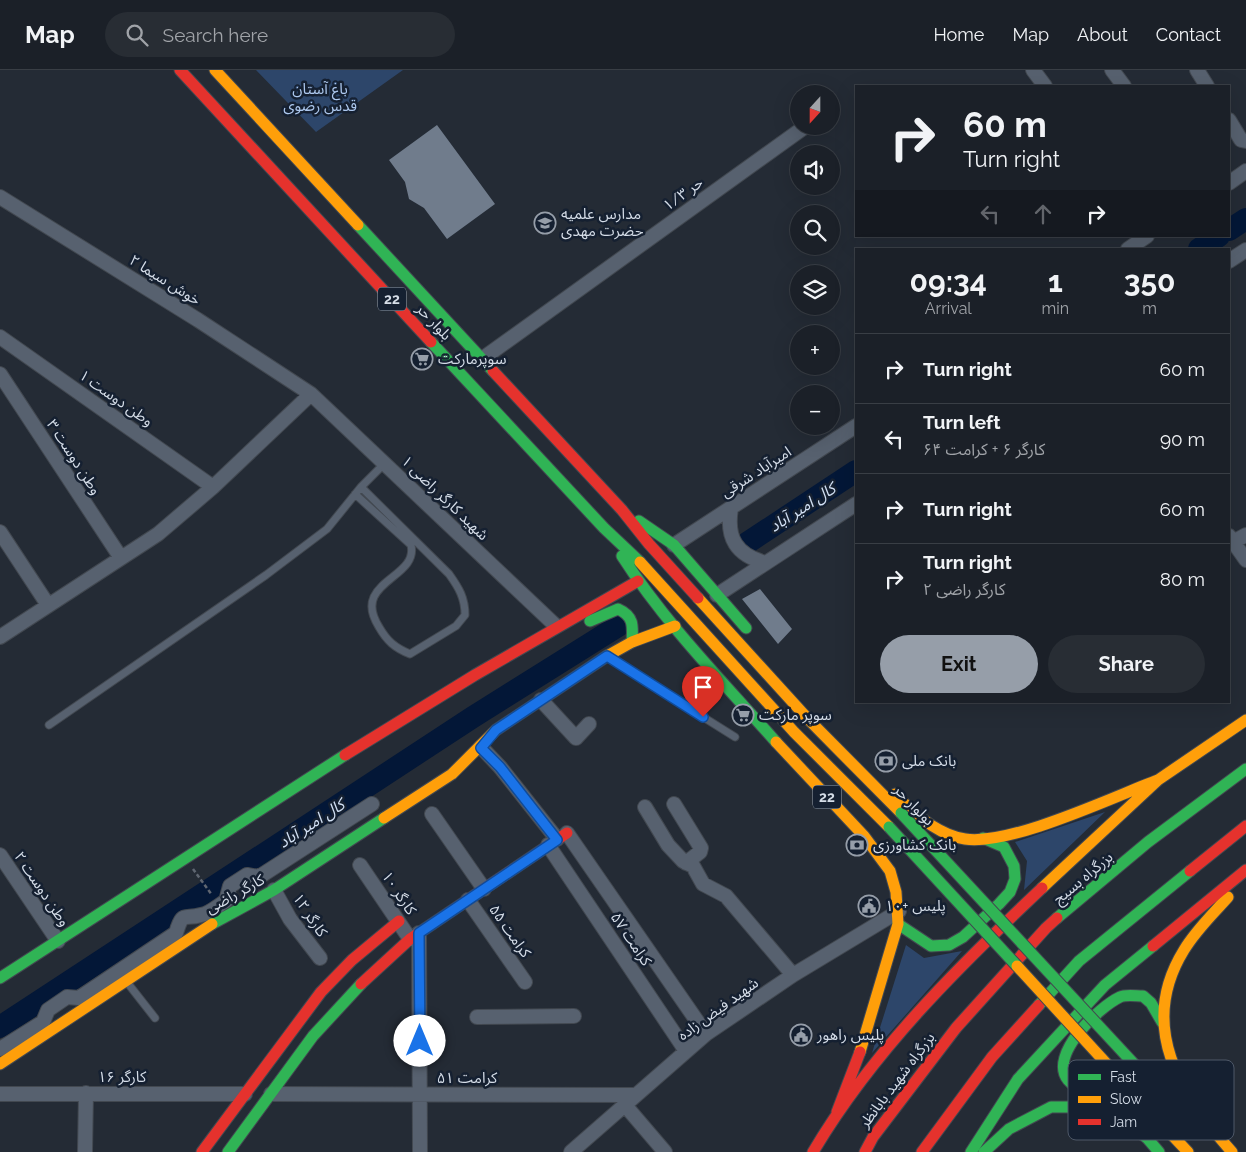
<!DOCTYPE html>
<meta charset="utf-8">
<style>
body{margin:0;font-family:Raleway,"Noto Sans Arabic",sans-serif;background:#282d34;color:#f1f3f6;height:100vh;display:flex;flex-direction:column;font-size:19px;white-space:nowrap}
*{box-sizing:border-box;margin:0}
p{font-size:16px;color:#a0a3a8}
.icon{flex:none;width:28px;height:28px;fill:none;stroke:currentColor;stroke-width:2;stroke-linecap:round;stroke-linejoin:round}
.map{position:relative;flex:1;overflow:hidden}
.sheet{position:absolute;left:855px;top:178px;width:375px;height:455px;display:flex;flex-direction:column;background:#1b2028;border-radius:0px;box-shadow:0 5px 20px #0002,0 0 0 1px #393e45}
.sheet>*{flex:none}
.top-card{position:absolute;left:855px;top:15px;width:375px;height:152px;border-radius:0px;box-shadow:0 5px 20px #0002,0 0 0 1px #393e45;background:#1b2028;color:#f1f3f6;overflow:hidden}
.needle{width:32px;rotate:201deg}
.fabs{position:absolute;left:790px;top:15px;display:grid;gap:10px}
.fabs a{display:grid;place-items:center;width:50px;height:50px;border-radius:50%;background:#1b2028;box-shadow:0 5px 20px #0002,0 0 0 1px #393e45;font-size:25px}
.pin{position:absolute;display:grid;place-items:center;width:42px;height:42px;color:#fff;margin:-51px -21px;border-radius:50% 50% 50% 0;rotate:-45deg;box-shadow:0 0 5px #0007}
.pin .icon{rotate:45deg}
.me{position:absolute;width:55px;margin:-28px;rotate:0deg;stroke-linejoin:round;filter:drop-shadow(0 0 4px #0008)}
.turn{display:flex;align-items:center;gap:18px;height:105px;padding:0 25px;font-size:22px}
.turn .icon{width:65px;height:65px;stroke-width:2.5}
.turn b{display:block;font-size:35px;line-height:42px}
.lanes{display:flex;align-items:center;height:48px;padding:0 25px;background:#0003;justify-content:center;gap:25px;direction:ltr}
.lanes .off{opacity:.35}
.eta{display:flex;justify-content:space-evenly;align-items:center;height:85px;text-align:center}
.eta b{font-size:30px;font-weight:700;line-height:35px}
.button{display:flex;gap:10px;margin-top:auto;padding:10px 25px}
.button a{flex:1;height:58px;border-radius:30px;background:#969ea9;color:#111;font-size:20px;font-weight:700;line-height:58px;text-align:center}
.button a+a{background:#282d34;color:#f1f3f6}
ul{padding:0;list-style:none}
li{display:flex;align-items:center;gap:15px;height:70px;padding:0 25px;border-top:1px solid #393e45}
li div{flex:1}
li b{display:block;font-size:19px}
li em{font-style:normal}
header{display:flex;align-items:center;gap:30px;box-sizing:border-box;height:70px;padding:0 25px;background:#1b2028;border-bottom:1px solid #393e45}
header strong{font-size:24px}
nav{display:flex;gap:28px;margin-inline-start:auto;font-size:18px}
.search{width:350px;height:45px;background:#282d34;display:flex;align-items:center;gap:12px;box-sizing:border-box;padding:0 18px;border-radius:28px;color:#a0a3a8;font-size:19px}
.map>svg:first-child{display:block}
</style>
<header>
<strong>Map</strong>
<div class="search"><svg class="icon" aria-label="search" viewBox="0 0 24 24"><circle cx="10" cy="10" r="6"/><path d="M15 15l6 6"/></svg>Search here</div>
<nav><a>Home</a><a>Map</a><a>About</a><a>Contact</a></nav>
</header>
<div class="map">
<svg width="1246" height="1082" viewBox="0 0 1246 1082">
<rect width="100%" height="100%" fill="#242b35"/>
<path fill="#2d466a" d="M256,0H403L316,62Z
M1105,742L1024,820L1027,791L1015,772Z
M906,875L924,888L962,881L872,983Z"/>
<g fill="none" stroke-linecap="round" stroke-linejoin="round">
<path stroke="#031737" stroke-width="22" d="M1229,160L1246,149
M1199,179L1219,166
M747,473L856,401
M0,957L473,647L623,553"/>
</g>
<path fill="#707c8c" d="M437,55L495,134L447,169L424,138L409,129L405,112L389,90Z
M760,519L792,559L778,574L742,529Z"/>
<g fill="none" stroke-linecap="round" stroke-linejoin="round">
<g stroke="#424850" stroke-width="9">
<path id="lane" d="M355,424L411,475C419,509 350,511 379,557C387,571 395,578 410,584L456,556L465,545C465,528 459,518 449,504L361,417
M609,588L735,667
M49,655L266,505L327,459L361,417L385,393
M126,911L155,948"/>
</g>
<g stroke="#424850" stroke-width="16">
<path id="street" d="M1033,0L1045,16
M1112,0L1124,16
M1197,0L1207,16
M1229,50L1241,70L1246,71
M1229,113L1246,101
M0,127L198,250L311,324L556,556
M1128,179L1147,166
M1229,191L1246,180
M0,267L213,417
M482,289L806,56
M0,304L121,488
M731,438C726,468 736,485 766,493
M0,462L48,535
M1229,466L1246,490
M1233,472L1246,465
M674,475L856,356
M717,525L856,434
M0,567L158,464L213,417L311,324
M541,630L576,668L589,654
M481,677L500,697L557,769
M674,734L701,778L700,782L686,793
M645,737L668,775L683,791L693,796L703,814L726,826L793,905
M432,744L484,819
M567,763L706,964
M548,775L686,981
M0,785L58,871
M360,795L410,869
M274,820L290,849L320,888
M468,830L525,912
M419,863L420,1082
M477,947L574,946
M0,979L43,952L48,940L67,927L79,928L176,863C183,840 184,850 201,845C209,844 219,835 226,831L230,816L247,805L259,807L372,734
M0,1024H245
M271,1024L634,1025
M624,1034L665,1082
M85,1082L86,1023
M571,1082L706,964L793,905L899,841"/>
</g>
<g stroke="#424850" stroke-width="13">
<path id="fast" d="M358,155L493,301
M431,272L604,458L640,492
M639,451L674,475L746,558
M622,486C665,553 723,612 776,672
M590,551L618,539C634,546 633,556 632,572
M1057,848L1148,772L1246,699
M212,854L274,820L384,748
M898,854L931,876L949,875L963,867L999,834L1010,822L1015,809L1014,796L1004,777L983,768
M0,908L345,685
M1039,935L1079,891L1190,801
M1106,1037C1095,1029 1077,1021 1068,1010C1048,985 1099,937 1120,927C1126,924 1136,926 1143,926L1151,933L1162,952
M228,1082L313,966L361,914
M971,1082L1018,1009L1105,915L1153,876
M984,1082L1009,1059L1051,1037H1106L1147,1068L1159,1082"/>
</g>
<g stroke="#424850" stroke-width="13">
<path id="slow" d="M215,0L358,155
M640,492L794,662L889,757
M698,528L808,649L901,743
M776,672L864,766L890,801L896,822L898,854L860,982
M895,724C913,743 938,765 965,769C1010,776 1113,727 1158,710
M384,748L452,704L496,660L607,586L632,572L675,556
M1042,818L1158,710L1246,650
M1228,827C1213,844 1196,860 1184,880C1137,956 1180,1024 1232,1082
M0,994L212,854
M1171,1064L1188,1082"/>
</g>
<g stroke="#424850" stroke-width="13">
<path id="jam" d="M180,0L431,272
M493,301L622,440L649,474L698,528
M345,685L475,605L638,511
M1190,801L1246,756
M1153,876L1246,800
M361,914L410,869L567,763
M837,1042L860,982
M202,1082L321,922L352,890L399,851
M813,1082C873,981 957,898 1042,818
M865,1082L873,1067L956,958L1046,858L1057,848
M922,1082L992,987L1039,935"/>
</g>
<path stroke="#5f6671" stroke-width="2.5" stroke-dasharray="4 2.5" stroke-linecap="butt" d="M193,799L212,825"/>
<use href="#lane" stroke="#57616f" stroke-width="7"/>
<use href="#street" stroke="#57616f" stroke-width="14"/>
<use href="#fast" stroke="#30b455" stroke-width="11"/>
<use href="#slow" stroke="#ff9f0a" stroke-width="11"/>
<use href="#jam" stroke="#e5322d" stroke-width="11"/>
<g stroke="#424850" stroke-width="13" stroke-linecap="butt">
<path id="fast-bridge" d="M901,743L1186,1050
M889,757L1017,896"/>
</g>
<g stroke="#424850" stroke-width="13" stroke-linecap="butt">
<path id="slow-bridge" d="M1017,896L1171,1064"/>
</g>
<use href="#fast-bridge" stroke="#30b455" stroke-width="11"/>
<use href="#slow-bridge" stroke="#ff9f0a" stroke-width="11"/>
</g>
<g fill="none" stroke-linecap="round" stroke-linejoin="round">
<g stroke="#114b97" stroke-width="12">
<path id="route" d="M420,971L419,863L557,770L500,697L481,678L496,660L607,586L703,647"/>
</g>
<use href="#route" stroke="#1a73e8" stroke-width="9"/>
</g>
<defs>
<g id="university-ring" transform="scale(1.125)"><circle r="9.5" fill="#152031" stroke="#969ea9" stroke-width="1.5"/><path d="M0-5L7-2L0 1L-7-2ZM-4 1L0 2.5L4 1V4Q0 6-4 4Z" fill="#969ea9"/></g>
<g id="supermarket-ring" transform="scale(1.125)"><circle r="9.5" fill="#152031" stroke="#969ea9" stroke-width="1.5"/><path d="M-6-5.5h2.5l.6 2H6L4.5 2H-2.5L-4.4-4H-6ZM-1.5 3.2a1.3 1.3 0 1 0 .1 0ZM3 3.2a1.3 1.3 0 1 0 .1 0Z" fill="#969ea9"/></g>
<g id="bank-ring" transform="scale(1.125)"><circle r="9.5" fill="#152031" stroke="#969ea9" stroke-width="1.5"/><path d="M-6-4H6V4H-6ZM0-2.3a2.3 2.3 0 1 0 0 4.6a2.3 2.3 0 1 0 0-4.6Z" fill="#969ea9"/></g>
<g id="civic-ring" transform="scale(1.125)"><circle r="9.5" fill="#152031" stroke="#969ea9" stroke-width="1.5"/><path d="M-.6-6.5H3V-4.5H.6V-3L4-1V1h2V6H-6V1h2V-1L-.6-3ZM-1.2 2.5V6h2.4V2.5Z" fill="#969ea9"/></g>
</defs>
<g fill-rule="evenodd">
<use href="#university-ring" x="545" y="153"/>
<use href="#supermarket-ring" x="422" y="289"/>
<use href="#supermarket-ring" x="743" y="645"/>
<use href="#bank-ring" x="886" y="691"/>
<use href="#bank-ring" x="857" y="775"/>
<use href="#civic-ring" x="869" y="836"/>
<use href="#civic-ring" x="801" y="965"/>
</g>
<g text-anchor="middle" stroke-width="5" stroke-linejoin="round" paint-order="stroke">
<g fill="#152031" stroke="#9ba4b0" stroke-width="1">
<rect x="378" y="217.5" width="28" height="23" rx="4"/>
<rect x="813" y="715.5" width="28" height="23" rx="4"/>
</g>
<g font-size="14" font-weight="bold" fill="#d4dce7">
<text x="392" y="234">22</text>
<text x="827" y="732">22</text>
</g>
<g font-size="15" fill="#adc8ee" stroke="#152031">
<text x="320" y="24">باغ آستان<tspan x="320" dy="17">قدس رضوی</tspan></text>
</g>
<g font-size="15" fill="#d4dce7" stroke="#152031">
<text transform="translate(683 124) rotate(-36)" y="5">حر ۱/۳</text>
<text transform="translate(165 210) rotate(32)" y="5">خوش سیما ۲</text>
<text transform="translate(434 252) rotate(47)" y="5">بلوار حر</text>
<text transform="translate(116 328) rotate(35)" y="5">وطن دوست ۱</text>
<text transform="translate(74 387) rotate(57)" y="5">وطن دوست ۳</text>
<text transform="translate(756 402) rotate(-33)" y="5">امیرآباد شرقی</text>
<text transform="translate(445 428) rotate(44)" y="5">شهید کارگر راضی ۱</text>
<text transform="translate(914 735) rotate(46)" y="5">بولوار حر</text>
<text transform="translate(1083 808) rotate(-40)" y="5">بزرگراه بسیج</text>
<text transform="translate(42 819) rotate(56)" y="5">وطن دوست ۲</text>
<text transform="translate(399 823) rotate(56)" y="5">کارگر ۱۰</text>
<text transform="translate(235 824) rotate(-29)" y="5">کارگر راضی</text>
<text transform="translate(310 845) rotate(56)" y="5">کارگر ۱۲</text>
<text transform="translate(510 861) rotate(55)" y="5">کرامت ۵۵</text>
<text transform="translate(631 869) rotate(56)" y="5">کرامت ۵۷</text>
<text transform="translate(718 939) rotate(-36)" y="5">شهید فیض زاده</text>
<text x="122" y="1012">کارگر ۱۶</text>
<text x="467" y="1013">کرامت ۵۱</text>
<text transform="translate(897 1010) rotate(-53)" y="5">بزرگراه شهید بابانظر</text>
</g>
<g font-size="15" fill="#d4dce7" stroke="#152031" text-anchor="start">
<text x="561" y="149">مدارس علمیه<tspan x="561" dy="17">حضرت مهدی</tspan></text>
<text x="438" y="294">سوپرمارکت</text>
<text x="759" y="650">سوپر مارکت</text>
<text x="902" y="696">بانک ملی</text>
<text x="873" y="780">بانک کشاورزی</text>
<text x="885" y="841">پلیس +۱۰</text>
<text x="817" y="970">پلیس راهور</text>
</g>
<g font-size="16" font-style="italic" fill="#d3e1f5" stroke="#152031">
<text transform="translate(802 437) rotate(-33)" y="6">کال امیر آباد</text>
<text transform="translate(311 753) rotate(-33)" y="6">کال امیر آباد</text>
</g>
</g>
<rect x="1068" y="990" width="166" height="80" rx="8" fill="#152031" stroke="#4e5868" stroke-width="1"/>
<rect x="1078" y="1004" width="23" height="6" fill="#30b455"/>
<rect x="1078" y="1026" width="23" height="7" fill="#ff9f0a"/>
<rect x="1078" y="1049" width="23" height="6" fill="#e5322d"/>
<g font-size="14" fill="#d4dce7">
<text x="1110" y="1012">Fast</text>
<text x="1110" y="1034">Slow</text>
<text x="1110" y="1057">Jam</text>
</g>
</svg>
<div class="fabs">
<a><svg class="needle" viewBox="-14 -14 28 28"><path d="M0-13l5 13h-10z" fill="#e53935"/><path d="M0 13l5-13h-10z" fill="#a0a3a8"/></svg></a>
<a><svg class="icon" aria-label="sound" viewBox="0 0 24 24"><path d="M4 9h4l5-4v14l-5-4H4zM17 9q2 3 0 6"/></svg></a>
<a><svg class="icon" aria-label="search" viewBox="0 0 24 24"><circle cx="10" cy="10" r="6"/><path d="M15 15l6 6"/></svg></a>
<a><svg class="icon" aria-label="layers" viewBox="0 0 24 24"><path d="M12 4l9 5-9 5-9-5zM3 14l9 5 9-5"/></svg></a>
<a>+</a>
<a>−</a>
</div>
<div class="pin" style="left:703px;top:647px;background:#d93025"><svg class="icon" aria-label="arrive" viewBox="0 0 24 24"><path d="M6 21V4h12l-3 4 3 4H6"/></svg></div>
<svg class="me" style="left:420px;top:971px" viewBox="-20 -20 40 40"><circle r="19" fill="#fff"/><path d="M0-13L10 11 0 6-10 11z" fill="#1a73e8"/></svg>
<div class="top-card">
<div class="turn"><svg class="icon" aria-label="right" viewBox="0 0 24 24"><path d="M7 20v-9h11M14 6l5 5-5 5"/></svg><div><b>60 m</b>Turn right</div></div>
<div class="lanes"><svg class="icon off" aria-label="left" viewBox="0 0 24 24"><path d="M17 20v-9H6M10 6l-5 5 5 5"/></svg><svg class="icon off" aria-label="ahead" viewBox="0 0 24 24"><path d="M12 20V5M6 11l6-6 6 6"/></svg><svg class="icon" aria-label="right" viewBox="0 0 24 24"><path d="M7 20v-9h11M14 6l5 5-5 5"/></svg></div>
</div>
<section class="sheet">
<div class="eta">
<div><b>09:34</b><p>Arrival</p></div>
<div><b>1</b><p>min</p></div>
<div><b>350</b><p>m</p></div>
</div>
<ul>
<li><svg class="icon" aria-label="right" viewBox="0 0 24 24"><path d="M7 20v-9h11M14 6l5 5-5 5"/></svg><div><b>Turn right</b></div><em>60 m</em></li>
<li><svg class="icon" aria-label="left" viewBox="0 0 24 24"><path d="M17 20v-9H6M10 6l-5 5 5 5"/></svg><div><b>Turn left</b><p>کارگر ۶ + کرامت ۶۴</p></div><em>90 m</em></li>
<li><svg class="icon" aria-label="right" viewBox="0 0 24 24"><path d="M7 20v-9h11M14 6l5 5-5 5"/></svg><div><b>Turn right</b></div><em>60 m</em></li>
<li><svg class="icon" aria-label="right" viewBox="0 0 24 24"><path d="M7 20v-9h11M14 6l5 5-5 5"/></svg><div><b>Turn right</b><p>کارگر راضی ۲</p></div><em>80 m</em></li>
</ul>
<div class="button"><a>Exit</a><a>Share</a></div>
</section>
</div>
